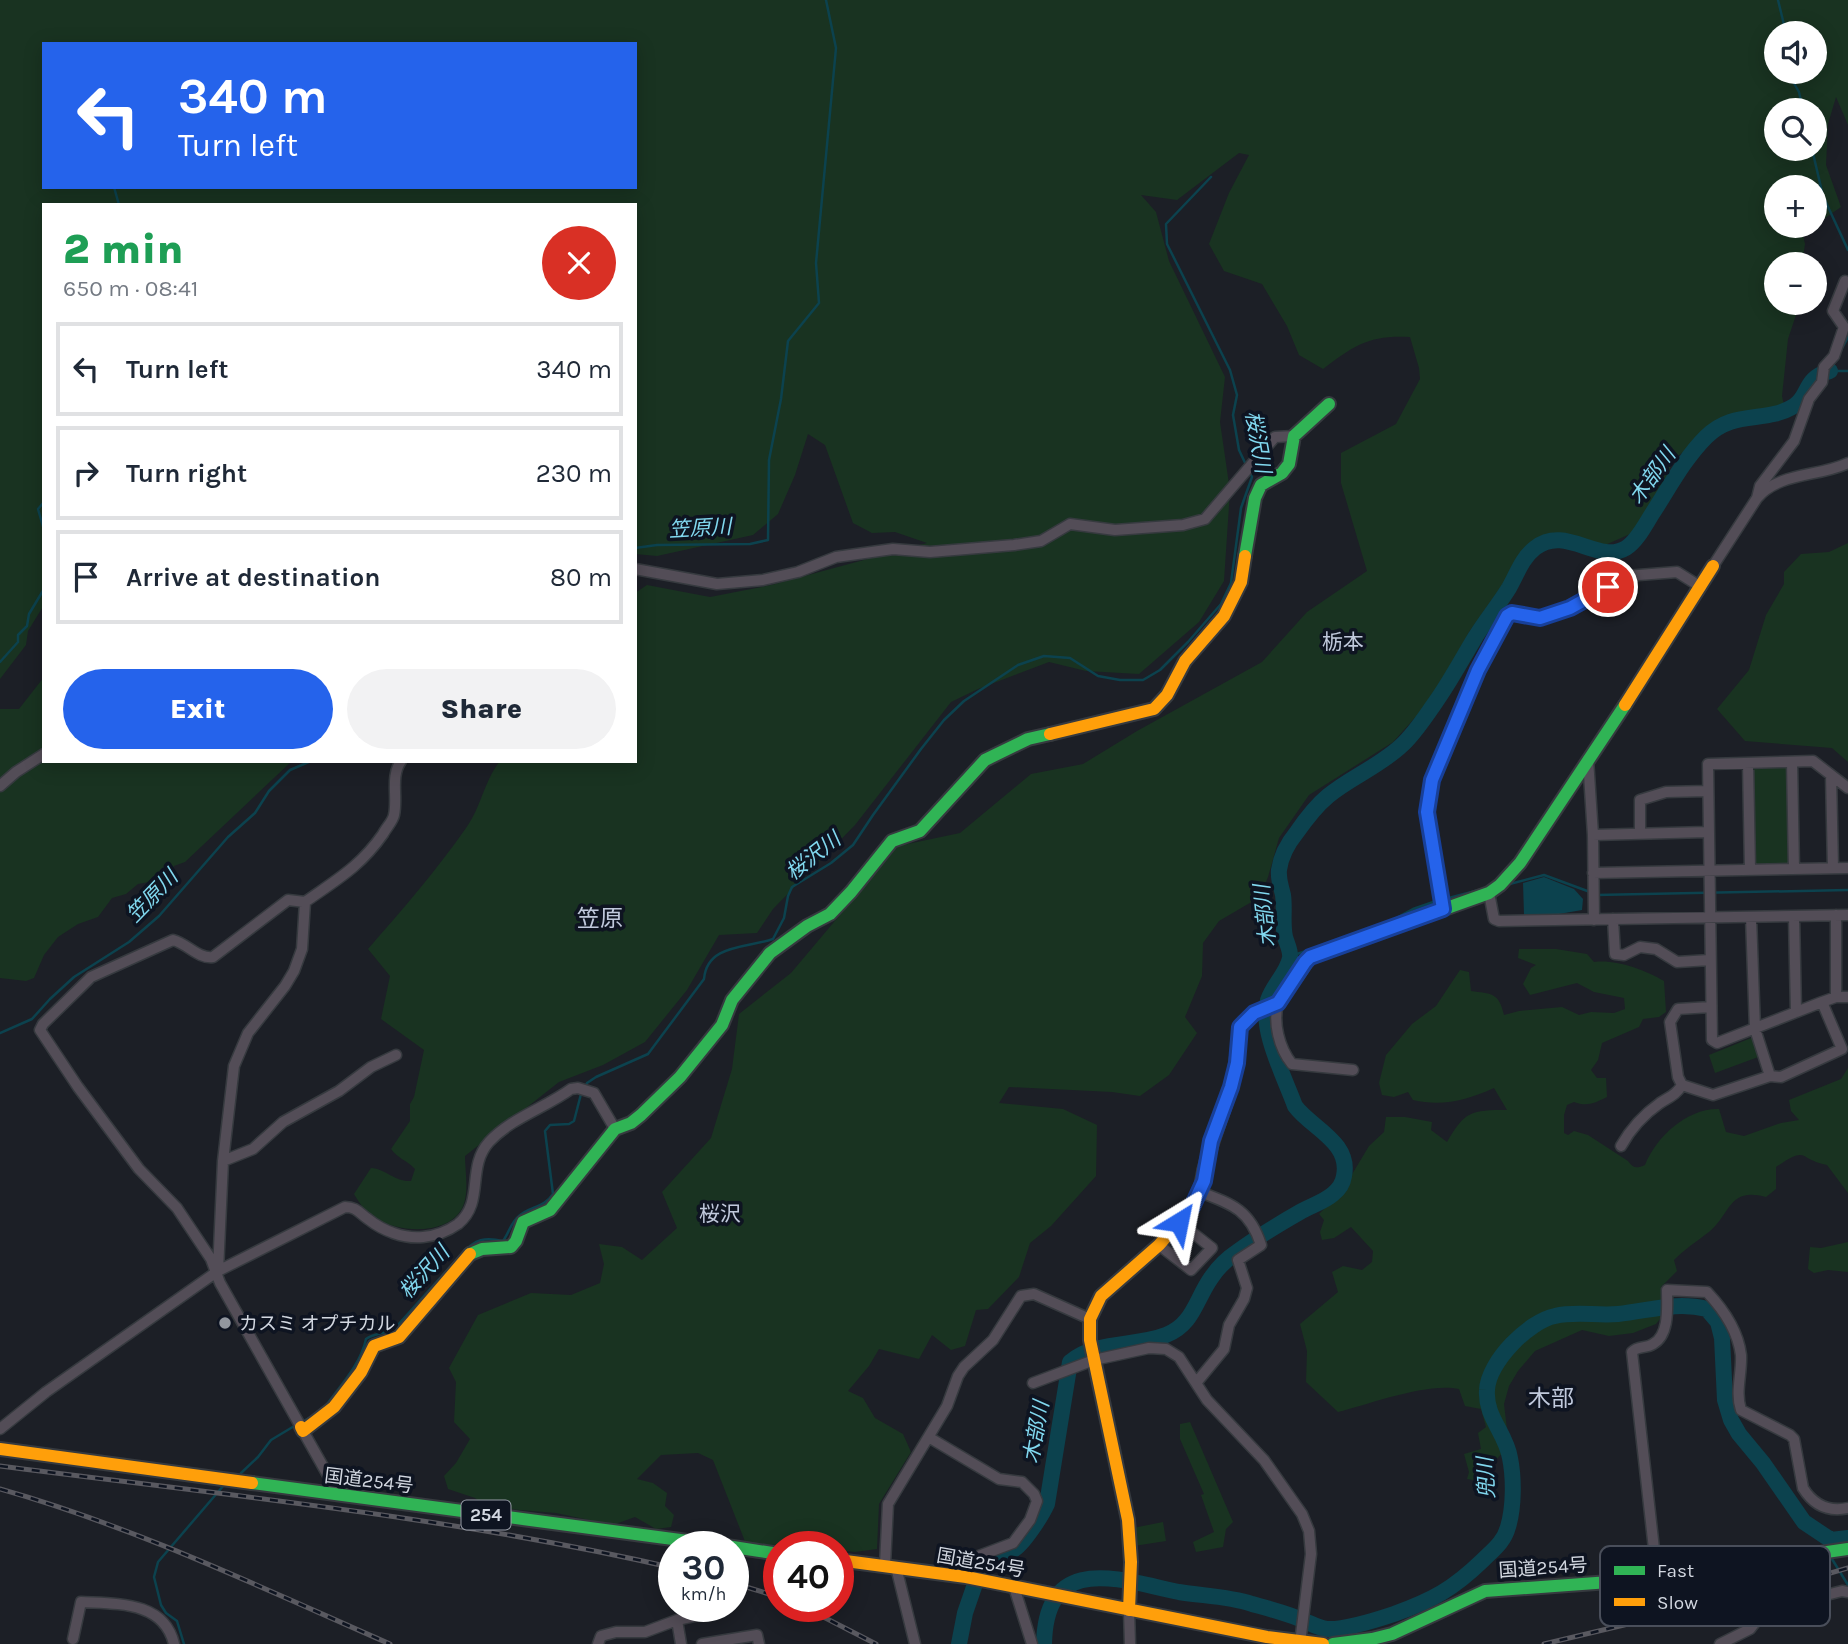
<!DOCTYPE html>
<meta charset="utf-8">
<style>
body{margin:0;font-family:Karla,"Noto Sans JP",sans-serif;background:#f2f2f3;color:#1f2937;height:100vh;display:flex;flex-direction:column;font-size:26px;white-space:nowrap}
*{box-sizing:border-box;margin:0}
p{font-size:23px;color:#747a83}
.icon{flex:none;width:38px;height:38px;fill:none;stroke:currentColor;stroke-width:2;stroke-linecap:round;stroke-linejoin:round}
.map{position:relative;flex:1;overflow:hidden}
.panel{position:absolute;left:42px;top:203px;width:595px;height:560px;display:flex;flex-direction:column;background:#fff;border-radius:0px;box-shadow:0 4px 18px #0003}
.panel>*{flex:none}
.guide{position:absolute;left:42px;top:42px;width:595px;height:147px;border-radius:0px;box-shadow:0 4px 18px #0003;background:#2563eb;color:#fff;overflow:hidden}
.fabs{position:absolute;left:1764px;top:21px;display:grid;gap:14px}
.fabs a{display:grid;place-items:center;width:63px;height:63px;border-radius:50%;background:#fff;box-shadow:0 4px 18px #0003;font-size:35px}
.speed{position:absolute;left:658px;top:1531px;display:flex;gap:14px;font-size:35px;font-weight:700;text-align:center}
.speed>*{display:grid;place-content:center;width:91px;height:91px;border-radius:50%;background:#fff;box-shadow:0 4px 18px #0003;line-height:1}
.speed small{font-size:18px;font-weight:400}
.speed .limit{border:10px solid #d22;background:#fff;color:#111}
.pin{position:absolute;display:grid;place-items:center;width:60px;height:60px;color:#fff;margin:-30px;border:4px solid #fff;border-radius:50%;box-shadow:0 2px 7px #0007}
.me{position:absolute;width:77px;margin:-38px;rotate:35deg;stroke-linejoin:round;filter:drop-shadow(0 0 5px #0008)}
.turn{display:flex;align-items:center;gap:24px;height:147px;padding:0 21px;font-size:32px}
.turn .icon{width:91px;height:91px;stroke-width:2.5}
.turn b{display:block;font-size:49px;line-height:60px}
.round{display:grid;place-items:center;flex:none;width:74px;height:74px;border-radius:37px;background:#f2f2f3}
.summary{display:flex;align-items:center;justify-content:space-between;height:119px;padding:0 21px}
h1{font-size:42px;font-weight:800;line-height:52px;color:#1e9e55}
.action{display:flex;gap:14px;margin-top:auto;padding:14px 21px}
.action a{flex:1;height:80px;border-radius:42px;background:#2563eb;color:#fff;font-size:28px;font-weight:800;line-height:80px;text-align:center}
.action a+a{background:#f2f2f3;color:#1f2937}
ul{padding:0;list-style:none}
li{display:flex;align-items:center;gap:21px;height:94px;margin:0 14px 10px;padding:0 7px;border:4px solid #e0e1e3;border-radius:0px}
li div{flex:1}
li b{display:block;font-size:26px}
li em{font-style:normal}
.map>svg:first-child{display:block}
</style>
<div class="map">
<svg width="1848" height="1644" viewBox="0 0 1848 1644">
<rect width="100%" height="100%" fill="#1c1f26"/>
<path fill="#193321" fill-rule="evenodd" d="M0,0H1848V125L1836,97L1828,124L1826,165L1841,207L1815,225V187H1776V226H1801L1805,244L1802,264H1776V303H1800L1788,339L1782,396L1784,405L1770,413L1755,418L1735,419L1712,429L1699,442L1671,460L1668,486L1639,530L1603,546L1587,551L1567,542L1548,538L1534,542L1522,551L1505,581L1469,632L1446,674L1420,712L1393,742L1309,795L1279,838L1268,877L1260,897L1219,921L1203,943L1202,976L1185,1017L1197,1033L1169,1075L1140,1096L1112,1092L1009,1087L999,1103L1063,1109L1097,1125L1096,1176L1051,1226L1030,1243L1019,1277L988,1309L976,1310L965,1346L951,1350L932,1335L919,1359L879,1349L869,1366L848,1391L863,1398L875,1418L903,1434L911,1452L879,1504L877,1549L855,1552L838,1550V1547L746,1544L713,1460L698,1453L661,1455L637,1479L653,1483L667,1493L665,1506L674,1515L671,1527L656,1529L635,1517L613,1525L556,1513L486,1507L475,1498L448,1489L444,1476L456,1463L470,1439L454,1422L456,1382L449,1368L478,1315L531,1293L571,1295L600,1283L604,1264L599,1244L622,1247L642,1260L677,1228L662,1192L711,1138L732,1069L739,1014L791,973L898,846L960,833L1031,774L1083,764L1137,731L1262,662L1307,612L1367,571L1341,483V453L1396,424L1420,379L1419,368L1410,337C1369,335 1355,345 1323,369L1299,355L1287,326L1262,284L1224,271L1209,244L1229,193L1249,155L1239,153L1177,200L1141,195L1156,212L1169,261L1225,377L1220,422L1230,491L1224,581L1199,622L1139,674L1086,671L1049,662L978,689L951,702L855,825L773,909L757,933L719,935L687,990L645,1042L603,1065L559,1082L465,1156C465,1172 470,1196 461,1210C445,1236 398,1232 376,1219C366,1213 360,1204 354,1194L371,1168C386,1169 395,1182 411,1181L415,1169C407,1160 398,1159 391,1149L410,1121V1104L414,1097L424,1050L381,1019L390,976L368,949C402,910 436,871 466,828C481,808 484,781 500,761H635V593L647,585L710,597L771,585L927,543L895,532L872,533L853,523L825,445L808,434L795,475L778,514L753,535L657,556L635,554V205H44V605L28,631L26,645L0,679ZM1776,33H1815V72H1776ZM44,44H635V187H44ZM1776,110H1815V149H1776Z
M1848,543V762L1832,748L1745,741L1717,709L1749,670L1766,615L1784,584V572L1801,554L1829,552Z
M44,677V761H292L185,862L174,866L171,878L138,884L126,894L112,898L98,917L78,924L58,937L44,955L34,978L26,981L0,978V709H19Z
M1785,767L1788,770L1791,862L1786,865H1756L1753,863L1752,771L1755,768Z
M1519,949H1556L1587,954L1594,962C1616,959 1645,970 1664,981L1666,1012L1659,1017L1643,1019L1639,1027L1602,1043L1598,1060L1591,1070L1597,1078H1606L1607,1097C1595,1103 1587,1107 1574,1102L1567,1105L1564,1115V1133L1568,1135L1574,1131L1588,1135L1628,1161C1633,1168 1636,1169 1645,1165C1656,1137 1687,1108 1719,1109L1726,1132L1744,1136L1781,1123L1799,1120L1791,1111L1789,1100L1841,1079L1848,1068V1193L1827,1165C1797,1159 1809,1145 1776,1167V1189L1766,1197C1728,1187 1731,1214 1709,1232C1697,1241 1685,1249 1674,1260L1677,1271L1661,1287L1664,1314L1656,1324L1633,1333L1609,1336L1582,1330L1535,1351L1518,1371L1509,1386L1504,1404L1509,1446L1491,1465L1486,1482L1467,1479L1469,1472L1464,1454L1481,1449L1478,1433L1486,1427L1481,1409L1465,1406L1459,1389C1428,1382 1369,1404 1338,1412L1306,1382L1307,1351L1300,1324L1338,1292L1332,1272L1343,1266L1362,1270L1372,1262L1373,1251L1351,1227L1334,1238L1322,1240L1320,1232L1324,1220L1319,1214L1342,1191L1369,1146L1384,1132L1386,1117H1405L1432,1122L1431,1130L1447,1142C1465,1111 1471,1110 1507,1110L1494,1088C1467,1100 1442,1107 1413,1100L1408,1092L1394,1097L1382,1095L1379,1083L1386,1055L1412,1024L1436,1006L1460,970L1469,972L1471,991C1491,994 1499,992 1504,1015L1519,1011L1562,1007L1579,1015L1591,1012L1614,1013L1625,1009L1624,998L1594,992L1577,983L1530,995L1523,984L1531,968L1536,965L1518,958Z
M1751,1038L1755,1039L1761,1056L1715,1073L1709,1055Z
M1848,1242V1272L1828,1270L1814,1273L1808,1269L1810,1247L1821,1248Z
M1190,1422L1233,1522L1226,1529L1223,1547L1196,1552L1193,1542L1214,1532L1201,1495L1204,1494L1180,1439V1424Z
M1163,1522L1166,1541L1134,1546L1133,1528Z"/>
<path fill="#0c424e" d="M1544,877L1574,889L1583,899L1582,910L1553,915H1524L1523,883Z"/>
<g fill="none" stroke-linecap="round" stroke-linejoin="round">
<path stroke="#0c424e" stroke-width="2.5" d="M1778,0L1786,33
M1792,72L1791,78L1799,92L1803,110
M1812,149L1823,196L1848,250
M1211,177L1166,224L1167,244L1230,370L1237,395L1233,415L1239,450L1247,467
M114,187L119,205
M1840,352L1848,337
M1835,361L1830,371H1848
M44,502L38,509L44,530
M635,548L657,545L750,544L768,540L769,460L781,399L788,341L819,303L816,263L836,48L826,0
M0,662L18,642V635L27,626L29,614L44,589
M1506,885L1544,875L1590,892
M1596,895L1848,890
M1445,899L1479,890
M1381,926L1413,909L1439,900
M1291,956L1351,936
M0,1033L32,1019L50,999L74,977L129,942L159,916L228,837L255,813L269,791L290,770L311,761
M463,1253C475,1239 485,1237 503,1241C509,1233 511,1222 519,1216C530,1206 544,1208 553,1194L545,1131L550,1125L569,1124L574,1121L581,1094L587,1083L596,1077L648,1054L704,979C707,944 747,948 773,939L784,918L788,896L792,887L831,863L853,845L873,815L921,749L944,720L964,701L1018,665L1044,656L1070,658L1098,676L1120,680H1143L1160,670L1188,642L1221,604L1231,583L1241,508L1252,477L1250,473
M325,1407C340,1386 361,1364 366,1339C376,1332 387,1335 397,1326L458,1258
M302,1422L314,1415
M241,1473L258,1457L271,1440L296,1425
M1819,1532L1825,1543
M1832,1559L1848,1585
M184,1644L177,1621L166,1613L161,1605L154,1577L158,1562L224,1485"/>
<path stroke="#0c424e" stroke-width="16" d="M979,1570C988,1556 999,1557 1013,1550C1023,1545 1042,1515 1047,1504L1070,1362C1096,1340 1136,1347 1166,1335C1193,1325 1196,1299 1211,1278C1217,1269 1228,1258 1237,1252C1257,1237 1279,1224 1300,1212C1310,1206 1324,1202 1333,1194C1338,1190 1343,1183 1344,1176C1351,1142 1311,1128 1295,1106C1285,1078 1259,1029 1268,1000C1273,985 1287,973 1290,958C1291,951 1287,944 1285,937C1282,923 1285,909 1283,895C1281,886 1278,880 1279,870C1281,855 1288,843 1297,832C1306,819 1316,806 1328,796C1351,777 1380,766 1402,745C1415,733 1425,717 1435,703C1450,682 1462,659 1476,636C1487,619 1499,604 1509,588C1517,574 1522,558 1535,548C1566,524 1598,565 1626,548C1637,541 1645,525 1652,514C1669,488 1684,459 1706,437C1734,409 1765,424 1794,406C1810,396 1803,378 1830,371
M959,1644L965,1613L975,1584
M1044,1644C1046,1551 1120,1580 1179,1592C1203,1596 1228,1596 1252,1604C1270,1609 1290,1614 1307,1622C1314,1625 1319,1628 1327,1629C1345,1630 1376,1620 1394,1614C1433,1600 1453,1589 1483,1560C1493,1550 1504,1542 1508,1527C1514,1507 1514,1478 1510,1458C1506,1433 1485,1417 1487,1390C1488,1362 1529,1321 1555,1316C1576,1311 1597,1316 1618,1314C1649,1311 1676,1301 1707,1309L1718,1322L1722,1338L1725,1400L1731,1420L1739,1434L1763,1463L1804,1522L1831,1540L1848,1538"/>
<g stroke="#363a3f" stroke-width="13">
<path id="street" d="M1757,498L1760,486L1794,441L1809,399L1822,382L1824,367L1834,356L1844,327L1833,311L1845,281
M1713,566L1757,498C1779,472 1819,477 1848,463
M635,569L717,584L763,580L798,572L836,557L893,549L930,552L1014,545L1041,541L1070,524L1115,530L1183,525L1205,519L1275,437L1294,436
M1588,759L1593,835L1594,920
M1792,762L1794,869
M1748,763L1750,869
M1831,775L1833,868
M0,786L16,772L44,754
M1848,788L1813,761L1708,764L1712,1040L1717,1043L1822,1002L1836,997H1848
M1640,833V800L1666,792L1707,791
M1593,835L1707,832
M1593,873L1848,868
M1489,893L1494,919L1499,921L1848,915
M1443,910L1427,812L1432,780L1469,689L1487,652L1507,616L1512,613L1540,618L1584,601L1626,576L1677,572L1701,587
M1794,916L1796,1012
M1751,917L1755,1029L1770,1076
M1613,919L1615,954L1624,955L1640,947L1656,949L1677,962L1710,960
M1836,997V915
M1278,1003C1273,1023 1279,1048 1292,1064L1353,1070
M1711,1007L1678,1009L1670,1022L1678,1077L1682,1085L1713,1095L1770,1076L1781,1077L1842,1049L1822,1002
M1621,1146C1631,1128 1643,1115 1660,1103C1669,1097 1676,1095 1682,1085
M223,1161L253,1149L283,1122L339,1091L371,1067L396,1055
M1159,1245L1191,1270L1212,1248L1179,1222
M218,1271L223,1161L234,1066L248,1033L285,986L294,971L302,949L305,902
M1033,1383L1094,1360L1149,1348L1166,1349L1179,1357L1207,1400L1264,1460L1302,1514L1309,1531L1311,1554L1300,1643
M1196,1383L1224,1349L1229,1325L1244,1299L1247,1288L1238,1260L1261,1245C1250,1210 1232,1204 1200,1192
M301,1427L220,1283L211,1259L177,1208L139,1169L78,1087L40,1030L43,1024L91,977L173,940C188,944 198,959 213,957L288,900L305,902C336,880 360,867 383,834C386,828 393,821 394,815C398,797 390,777 401,761
M0,1429L46,1392L218,1271L345,1207C357,1207 359,1213 368,1219C383,1231 404,1239 423,1237C435,1236 448,1231 458,1224C485,1202 466,1168 489,1142C511,1118 545,1108 571,1089L578,1088L594,1093L615,1129
M303,1431L334,1486L336,1495
M930,1438L999,1479L1022,1482L1034,1494L1037,1501L1030,1520L1013,1543L976,1557L968,1566L966,1577
M885,1565L888,1504L947,1406L958,1376L964,1367L993,1340L1021,1296L1034,1294L1090,1319
M896,1567L915,1644
M1657,1576L1632,1352C1638,1345 1646,1349 1653,1344C1670,1335 1667,1306 1667,1290L1707,1292C1723,1309 1738,1331 1741,1355C1742,1374 1735,1392 1741,1410L1790,1435L1794,1439L1803,1488C1814,1506 1829,1512 1848,1508
M1014,1587L1032,1644
M1129,1610L1130,1644
M73,1639L81,1602C117,1604 164,1601 174,1644
M598,1644L601,1636L616,1632H645L677,1620
M681,1644L677,1620L695,1616
M702,1644L720,1641
M720,1644V1641L757,1635L759,1644
M1720,1644L1750,1629L1764,1611L1842,1591L1848,1592"/>
</g>
<g stroke="#363a3f" stroke-width="16">
<path id="fast" d="M1245,556L1255,498L1261,485L1282,473L1289,464L1294,436L1329,404
M1204,1171C1211,1142 1222,1116 1231,1087C1237,1067 1238,1047 1240,1027L1254,1013L1278,1003L1310,957L1489,893L1500,885L1520,863L1625,705
M470,1254L482,1249L511,1247L516,1241L523,1222L550,1210L615,1129L631,1123L641,1115L680,1077L722,1025L732,1000L770,953L807,926L830,914L851,892L892,841L920,831L985,760L1028,739L1050,734
M252,1483L733,1547
M733,1547L779,1554
M1333,1644L1372,1639L1392,1634L1485,1591L1623,1581L1848,1549"/>
</g>
<g stroke="#363a3f" stroke-width="16">
<path id="slow" d="M1625,705L1713,566
M1050,734L1154,709L1167,695L1185,661L1224,616L1241,582L1245,556
M301,1427L303,1431L334,1407L361,1372L374,1346L399,1337L470,1254
M0,1449L252,1483
M838,1560L966,1577L1267,1637L1323,1644
M1129,1610L1131,1562L1128,1520L1090,1340V1319L1101,1296L1159,1245L1192,1207L1200,1192L1204,1171"/>
</g>
<use href="#street" stroke="#534d57" stroke-width="10"/>
<use href="#fast" stroke="#30b455" stroke-width="12"/>
<use href="#slow" stroke="#ff9f0a" stroke-width="12"/>
<g stroke="#595960" stroke-width="5">
<path id="rail" d="M0,1466C225,1495 452,1517 674,1568
M0,1489C135,1527 262,1588 390,1644
M733,1583L779,1597
M802,1606L876,1644
M1544,1644L1776,1589L1848,1568"/>
</g>
<use href="#rail" stroke="#0e1421" stroke-width="2.5" stroke-dasharray="8" stroke-linecap="butt"/>
</g>
<g fill="none" stroke-linecap="round" stroke-linejoin="round">
<g stroke="#184099" stroke-width="18">
<path id="route" d="M1179,1222L1192,1207L1204,1181L1211,1141L1231,1087L1237,1063L1240,1027L1254,1013L1278,1003L1305,962L1310,957L1443,909L1427,812L1432,780L1478,670L1507,616L1512,613L1540,618L1570,608L1608,587"/>
</g>
<use href="#route" stroke="#2563eb" stroke-width="12"/>
</g>
<circle fill="#92979f" stroke="#0e1421" stroke-width="2.5" cx="225" cy="1323" r="7"/>
<g text-anchor="middle" stroke-width="7" stroke-linejoin="round" paint-order="stroke">
<rect fill="#0e1421" stroke="#979ca7" stroke-width="2" x="461.5" y="1500.5" width="49" height="29" rx="5"/>
<g font-size="18" font-weight="bold" fill="#d2d7e0">
<text x="486" y="1521">254</text>
</g>
<g font-size="19" fill="#d2d7e0" stroke="#0e1421" text-anchor="start">
<text x="239" y="1330">カスミ オプチカル</text>
</g>
<g font-size="19" fill="#d2d7e0" stroke="#0e1421">
<text transform="translate(369 1480) rotate(7)" y="7">国道254号</text>
<text transform="translate(981 1562) rotate(10)" y="7">国道254号</text>
<text transform="translate(1543 1567) rotate(-4)" y="7">国道254号</text>
</g>
<g font-size="21" font-style="italic" fill="#81d8ef" stroke="#0e1421">
<text transform="translate(1258 442) rotate(80)" y="7">桜沢川</text>
<text transform="translate(1652 476) rotate(-54)" y="7">木部川</text>
<text transform="translate(700 528) rotate(-3)" y="7">笠原川</text>
<text transform="translate(813 856) rotate(-38)" y="7">桜沢川</text>
<text transform="translate(152 896) rotate(-46)" y="7">笠原川</text>
<text transform="translate(1265 916) rotate(-96)" y="7">木部川</text>
<text transform="translate(424 1272) rotate(-48)" y="7">桜沢川</text>
<text transform="translate(1036 1432) rotate(-80)" y="7">木部川</text>
<text transform="translate(1486 1478) rotate(-93)" y="7">兜川</text>
</g>
<g font-size="21" fill="#c0c9dc" stroke="#0e1421">
<text x="1343" y="649">栃本</text>
<text x="720" y="1221">桜沢</text>
</g>
<g font-size="23" fill="#c0c9dc" stroke="#0e1421">
<text x="600" y="926">笠原</text>
<text x="1551" y="1406">木部</text>
</g>
</g>
<rect x="1600" y="1546" width="230" height="80" rx="10" fill="#0e1421" stroke="#494e5a" stroke-width="2"/>
<rect x="1614" y="1566" width="31" height="9" fill="#30b455"/>
<rect x="1614" y="1598" width="31" height="8" fill="#ff9f0a"/>
<g font-size="19" fill="#d2d7e0">
<text x="1657" y="1577">Fast</text>
<text x="1657" y="1609">Slow</text>
</g>
</svg>
<div class="fabs">
<a><svg class="icon" aria-label="sound" viewBox="0 0 24 24"><path d="M4 9h4l5-4v14l-5-4H4zM17 9q2 3 0 6"/></svg></a>
<a><svg class="icon" aria-label="search" viewBox="0 0 24 24"><circle cx="10" cy="10" r="6"/><path d="M15 15l6 6"/></svg></a>
<a>+</a>
<a>−</a>
</div>
<div class="speed"><div>30<small>km/h</small></div><div class="limit">40</div></div>
<div class="pin" style="left:1608px;top:587px;background:#d93025"><svg class="icon" aria-label="arrive" viewBox="0 0 24 24"><path d="M6 21V4h12l-3 4 3 4H6"/></svg></div>
<svg class="me" style="left:1179px;top:1222px" viewBox="-20 -20 40 40"><path d="M0-17L14 15 0 8-14 15z" fill="#2563eb" stroke="#fff" stroke-width="4"/></svg>
<div class="guide">
<div class="turn"><svg class="icon" aria-label="left" viewBox="0 0 24 24"><path d="M17 20v-9H6M10 6l-5 5 5 5"/></svg><div><b>340 m</b>Turn left</div></div>
</div>
<section class="panel">
<div class="summary"><div><h1>2 min</h1><p>650 m · 08:41</p></div><a class="round" style="background:#d93025;color:#fff"><svg class="icon" aria-label="close" viewBox="0 0 24 24"><path d="M6 6l12 12M18 6L6 18"/></svg></a></div>
<ul>
<li><svg class="icon" aria-label="left" viewBox="0 0 24 24"><path d="M17 20v-9H6M10 6l-5 5 5 5"/></svg><div><b>Turn left</b></div><em>340 m</em></li>
<li><svg class="icon" aria-label="right" viewBox="0 0 24 24"><path d="M7 20v-9h11M14 6l5 5-5 5"/></svg><div><b>Turn right</b></div><em>230 m</em></li>
<li><svg class="icon" aria-label="arrive" viewBox="0 0 24 24"><path d="M6 21V4h12l-3 4 3 4H6"/></svg><div><b>Arrive at destination</b></div><em>80 m</em></li>
</ul>
<div class="action"><a>Exit</a><a>Share</a></div>
</section>
</div>
